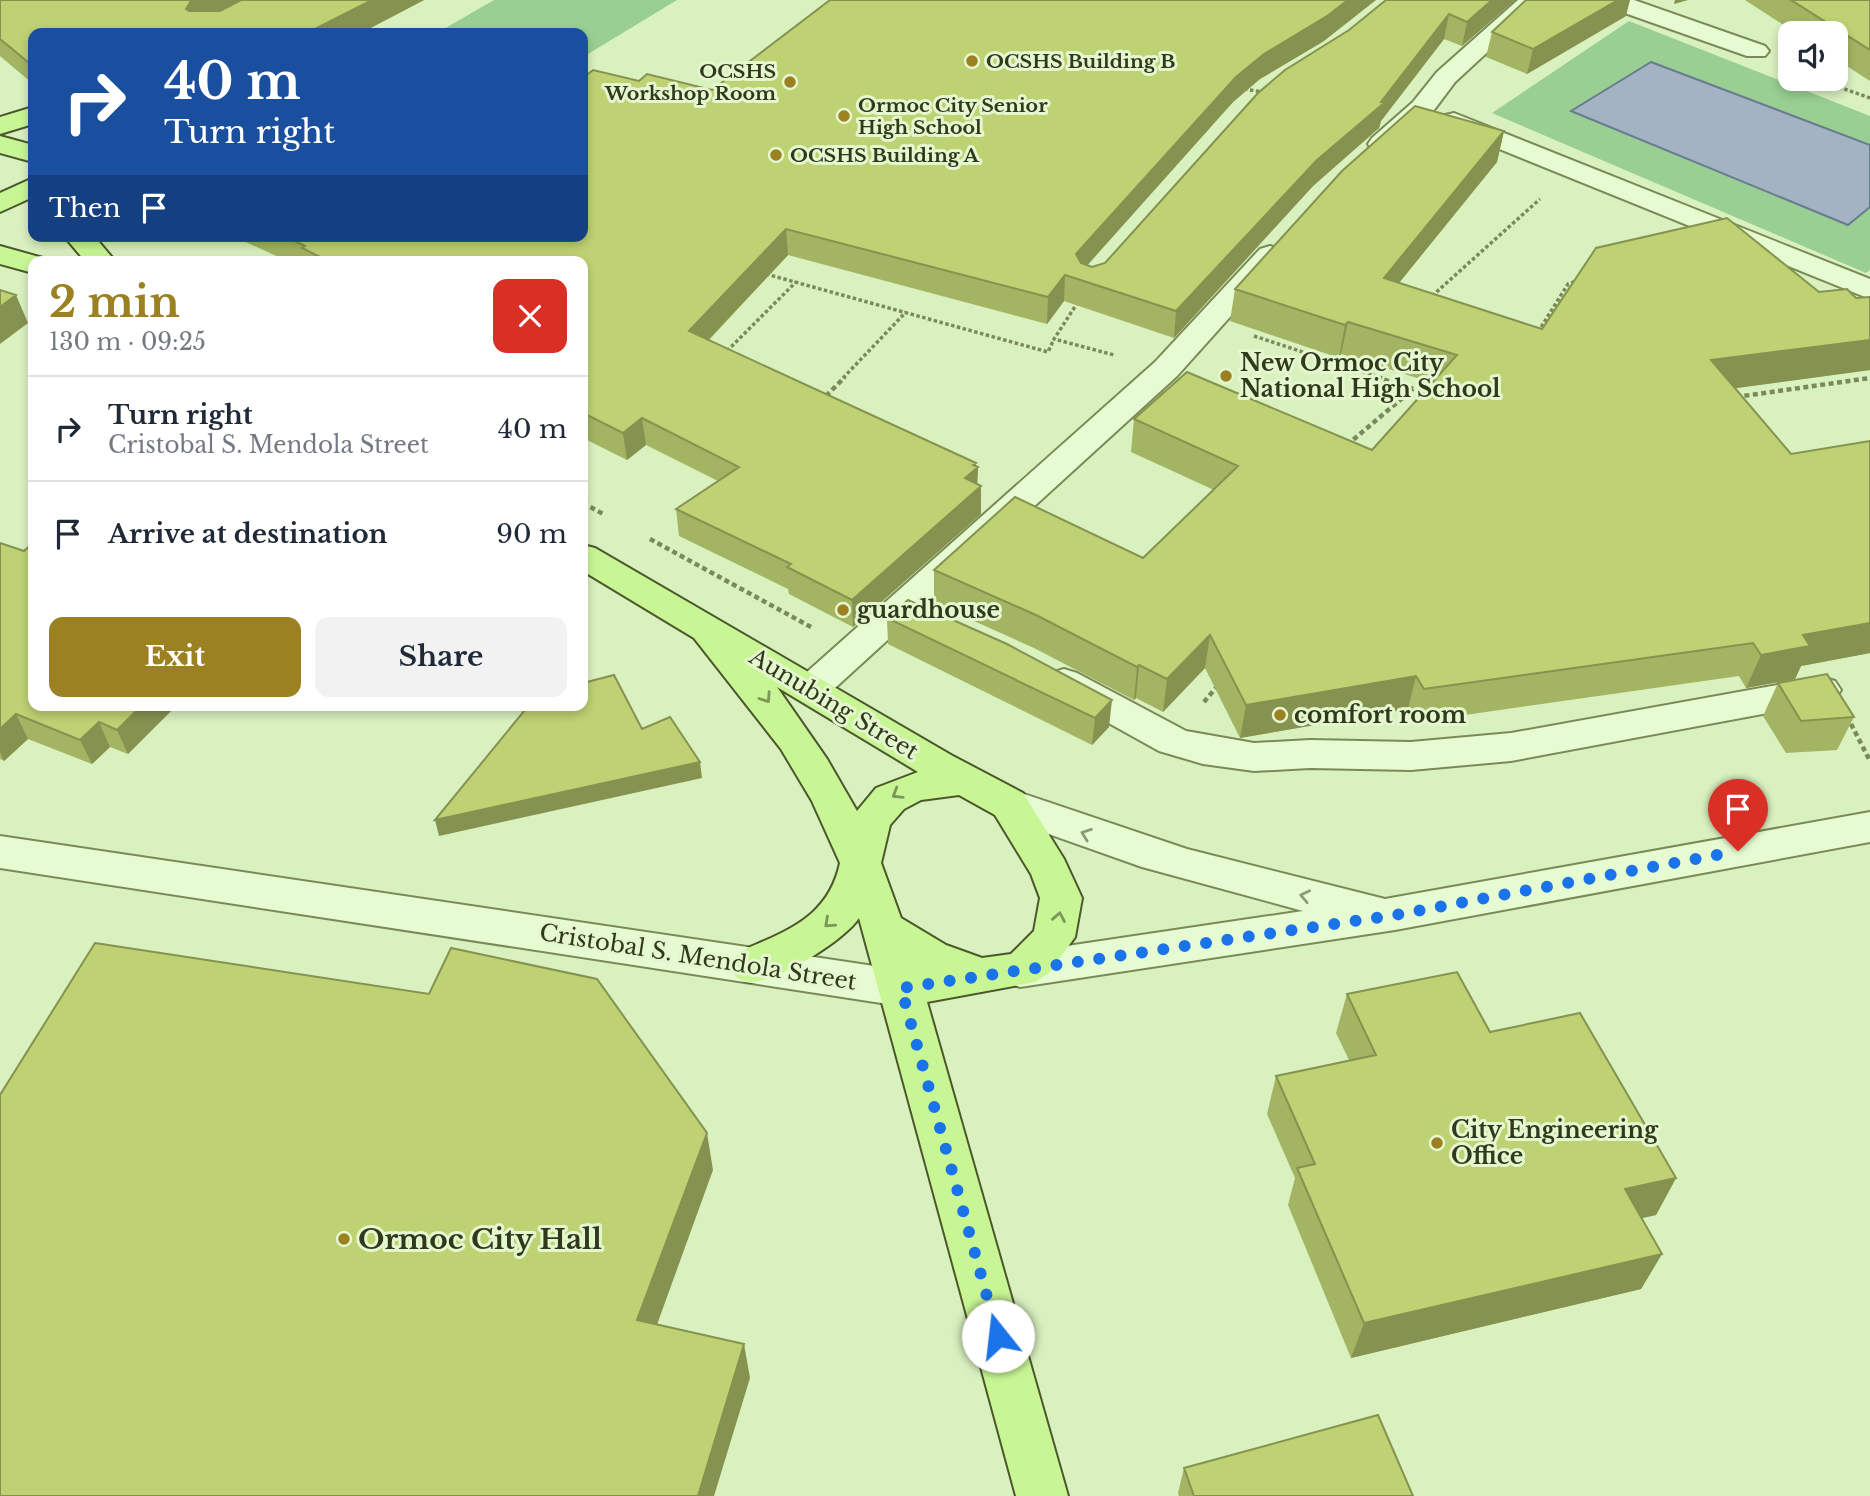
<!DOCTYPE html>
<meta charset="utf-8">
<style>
body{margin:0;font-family:"Libre Baskerville",serif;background:#f2f2f3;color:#1f2937;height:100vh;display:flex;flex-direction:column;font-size:26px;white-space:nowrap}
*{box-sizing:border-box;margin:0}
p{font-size:23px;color:#747a83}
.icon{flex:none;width:38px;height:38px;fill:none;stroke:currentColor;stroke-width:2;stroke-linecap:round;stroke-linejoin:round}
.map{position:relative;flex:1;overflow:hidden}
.sheet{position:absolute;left:28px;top:256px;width:560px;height:455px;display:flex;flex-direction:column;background:#fff;border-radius:14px;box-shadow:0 4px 10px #0003}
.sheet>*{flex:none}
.top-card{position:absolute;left:28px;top:28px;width:560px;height:214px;border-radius:14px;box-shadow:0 4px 10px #0003;background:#1a4fa0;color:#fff;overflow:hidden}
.buttons{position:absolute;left:1778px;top:21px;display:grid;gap:14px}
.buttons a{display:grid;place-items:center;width:70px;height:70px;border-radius:14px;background:#fff;box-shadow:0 4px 10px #0003;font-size:35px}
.pin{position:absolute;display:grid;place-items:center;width:60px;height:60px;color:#fff;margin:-72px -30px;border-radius:50% 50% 50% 0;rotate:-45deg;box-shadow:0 0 7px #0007}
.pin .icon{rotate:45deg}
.me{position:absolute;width:77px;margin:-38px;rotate:344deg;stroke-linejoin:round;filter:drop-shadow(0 0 5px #0008)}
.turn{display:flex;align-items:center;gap:24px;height:147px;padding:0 21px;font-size:32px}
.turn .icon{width:91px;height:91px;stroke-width:2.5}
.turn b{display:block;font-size:49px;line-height:60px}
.then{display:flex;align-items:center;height:66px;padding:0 21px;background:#0003;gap:14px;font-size:26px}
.round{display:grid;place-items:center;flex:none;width:74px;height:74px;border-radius:14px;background:#f2f2f3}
.head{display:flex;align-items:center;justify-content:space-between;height:119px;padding:0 21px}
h1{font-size:42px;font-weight:800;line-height:52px;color:#9c8123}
.primary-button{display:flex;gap:14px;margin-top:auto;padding:14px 21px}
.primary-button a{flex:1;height:80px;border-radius:14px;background:#9c8123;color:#fff;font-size:28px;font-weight:800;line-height:80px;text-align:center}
.primary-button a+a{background:#f2f2f3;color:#1f2937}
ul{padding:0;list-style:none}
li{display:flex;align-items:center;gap:21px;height:105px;padding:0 21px;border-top:2px solid #e0e1e3}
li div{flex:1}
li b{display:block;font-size:26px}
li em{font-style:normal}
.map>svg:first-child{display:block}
</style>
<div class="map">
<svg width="1870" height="1496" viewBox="0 0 1870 1496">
<rect width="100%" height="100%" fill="#d9f0bf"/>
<path fill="#99cf93" d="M494,0H677L583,57V33H437Z
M1629,21L1870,116V270L1866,273L1492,113Z"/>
<path fill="#a3b3c2" stroke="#697b90" stroke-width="2" d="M1651,62L1870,145V207L1848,225L1571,111Z"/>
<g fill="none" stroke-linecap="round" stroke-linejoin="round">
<g stroke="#7a8a56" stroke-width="4">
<path id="minor" d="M1518,0H1544L1455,82L1431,114L1392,150H1372L1368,144L1372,138L1413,102L1437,72Z
M1599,0H1634L1765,46L1769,51L1765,56H1747L1602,5Z
M1454,113L1870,279V299L1445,127L1441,121L1445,115Z
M1270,246L1280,249L1285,255L1280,261L1177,376L824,698L811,702L798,698L792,689L798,680L1155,362L1260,249Z
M1064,669L1077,673L1186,731L1254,743L1310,740L1411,742L1511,733L1822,677L1835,681L1841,690L1835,699L1822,703L1511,761L1411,770L1310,768L1254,771L1203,764L1159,751L1051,691L1045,682L1051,673Z
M1009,789L1187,849L1385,899L1870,812V842L1395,930L1020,987L1005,982L999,970L1005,958L1020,953L1303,911L1142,867L995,815L989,804L995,793Z
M0,836L901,970L916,976L923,988L916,1000L901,1006L0,868Z"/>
</g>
<g stroke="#4c572b" stroke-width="4">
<path id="major" d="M33,107V124L0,134V117Z
M0,136L33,145V162L0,153Z
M33,178V197L0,212V193Z
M64,236H94L115,261H85Z
M0,246L43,258L45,261H33V273L0,264Z
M583,545L595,548L951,755L1023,793L1064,859L1082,898L1075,937L1049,973L1035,982L927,1002L1068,1496H1016L859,918C845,940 778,981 752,982C747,982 740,979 736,977L730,965C737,950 749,948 764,941C802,925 831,906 840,863L812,801L781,749L694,638L583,571ZM777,687L918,772L876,788L857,811L827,759ZM959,795L995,815L1031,874L1040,898L1034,931L1011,954L982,958L946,945L901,918L881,863L890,825L904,809L921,800Z"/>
</g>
<path stroke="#7a8a56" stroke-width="3.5" stroke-dasharray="3.5 2.5" stroke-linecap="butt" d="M1816,79L1870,98
M1244,89L1263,92
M766,274L1048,352L1054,339
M1432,296L1540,199
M1078,302L1054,339L1114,355
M1538,332L1568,284L1576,281
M1254,336L1382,378
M727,351L796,282
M1363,373L1374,361
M843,378L906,312"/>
<path stroke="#7a8a56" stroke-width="4.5" stroke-dasharray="5 3.5" stroke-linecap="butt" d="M1376,377L1429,394
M826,396L845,377
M1736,397L1870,378
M1347,445L1413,389
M583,503L605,515
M650,539L811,627
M1204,702L1219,684
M1851,724L1870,761"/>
<use href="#minor" fill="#e7fbd3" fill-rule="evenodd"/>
<use href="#major" fill="#c8f694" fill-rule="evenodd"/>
</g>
<path fill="#a3b463" d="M0,0H424L361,33H33V84L0,56Z
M1515,0L1462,46L1444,39L1381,121L1379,128L1313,186L1174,338L1064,301L1047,324L788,255L709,340L976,463V466L978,467L977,484L981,486V514L853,627L789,594L788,589L679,536L676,509L718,481L646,445L627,460L583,438V261H287L233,236H583L639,81L712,90L1324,41L1260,79L1233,102L1087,265L1092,267L1105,263L1349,30Z
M1745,0H1870V81L1836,59V33H1796Z
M1626,16L1527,74L1486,57L1492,32Z
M1504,131L1497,162L1399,283L1542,329L1819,292L1856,298L1870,297V370L1735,388L1791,454L1870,441V653L1801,666L1795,679L1746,688L1739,676L1416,722L1408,709L1240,738L1205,668L1163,712L1136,698L1134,700L1034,648L934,603V570L1143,558L1214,490L1131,452L1134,419L1372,450L1433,383L1341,354L1339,358L1230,321L1235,289Z
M0,543L24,551L33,705H177L128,754L110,747L92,764L28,739L4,761L0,759Z
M908,600L1109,727L1092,745L888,644L887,618Z
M1778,683L1854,717L1837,750L1786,753L1763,716Z
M1347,994L1490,1032L1676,1178L1656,1215L1642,1218L1662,1254L1641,1289L1351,1358L1288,1205L1295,1178L1267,1114L1276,1076L1349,1060L1336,1033Z
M1184,1468L1413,1496H1179L1178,1493Z"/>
<path fill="#859250" d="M193,0H245L198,26L186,9L191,1Z
M372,0H424L361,33H307Z
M1348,0H1376L1324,41L1260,79L1233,102L1076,278V254L1236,77L1264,54Z
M1492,0H1515L1462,46L1467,22Z
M1618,0H1630L1626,16L1527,74L1533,49Z
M1675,0H1688L1674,4Z
M1449,14L1444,39L1381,121L1379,128L1313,186L1174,338L1176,311L1317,160L1381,102Z
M33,60V76L28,62Z
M1504,131L1497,162L1377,310L1384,278Z
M786,229L788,255L692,357L689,331Z
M1065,275L1064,301L1047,324L1048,297Z
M16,295L28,323L0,344V307Z
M1348,322L1341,354L1339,358L1345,325Z
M1870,340V370L1700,393L1711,360Z
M642,418L646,445L627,460L623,433Z
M976,463L975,469L978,467L977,490L981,486V514L853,627L852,600L965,478L973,465Z
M583,602L586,620L583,623Z
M1870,623V653L1801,666L1795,679L1746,688L1761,655L1803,635Z
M1210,635L1205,668L1163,712L1167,679Z
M1139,665L1136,698L1134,700L1137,667Z
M1416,676L1408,709L1240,738L1246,705Z
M1112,700L1109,727L1092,745L1095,718Z
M142,705H177L128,754L117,730Z
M16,714L28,739L4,761L0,752V729Z
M99,722L110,747L92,764L80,740Z
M700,762L702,778L439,836L435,820Z
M707,1133L713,1170L646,1355L637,1320Z
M1676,1178L1656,1215L1606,1226L1625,1189Z
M1662,1254L1641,1289L1351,1358L1364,1323Z
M744,1344L750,1378L714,1496H698Z"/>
<path fill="#bed173" stroke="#859250" stroke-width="2" d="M0,0H193L191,1L186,9L189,11H220L241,0H372L307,33H33V60L28,62L0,39Z
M830,0H1348L1327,16L1264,54L1236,77L1076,254L1081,263L1092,267L1105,263L1258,93L1285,70L1349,30L1386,0H1492L1467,22L1449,14L1381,102L1384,103L1317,160L1176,311L1065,275L1048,297L786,229L689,331L976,463L973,465L978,467L965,478L981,486L852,600L787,567L791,564L676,509L739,467L642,418L623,433L583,413V261H328L302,248L305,246L284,236H583V78L593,70L639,81L647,74L712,90Z
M1526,0H1618L1533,49L1492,32Z
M1791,0H1870V50Z
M1415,106L1504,131L1384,278L1542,329L1596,248L1727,218L1819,292L1847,289L1856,298L1870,297V340L1711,360L1791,454L1870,441V623L1803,635L1810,646L1761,655L1753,643L1424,689L1416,676L1246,705L1210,635L1167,679L1139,665L1137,667L1036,615L934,570L1015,497L1143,558L1238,466L1134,419L1187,372L1372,450L1457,355L1348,322L1345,325L1235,289L1342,171Z
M0,290L16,295L0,307Z
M0,543L24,551L33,543V705H142L117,730L99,722L80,740L16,714L0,729Z
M908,600L1007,644L1112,700L1095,718L887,618Z
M1827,674L1854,717L1801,721L1778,683Z
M614,675L642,729L670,717L700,762L435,820L529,705H583V683Z
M95,943L429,994L451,948L597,979L707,1133L637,1320L744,1344L698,1496H0V1095Z
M1457,972L1490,1032L1580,1013L1676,1178L1625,1189L1662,1254L1364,1323L1297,1168L1315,1164L1276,1076L1376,1055L1347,994Z
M1378,1415L1413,1496H1194L1184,1468Z"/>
<defs><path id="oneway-chevron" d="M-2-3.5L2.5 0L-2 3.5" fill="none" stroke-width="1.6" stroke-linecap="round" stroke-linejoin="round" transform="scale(1.75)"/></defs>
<g stroke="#7c9858">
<use href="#oneway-chevron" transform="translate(766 698) rotate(56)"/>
<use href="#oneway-chevron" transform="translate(897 794) rotate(149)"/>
<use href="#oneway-chevron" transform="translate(1059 917) rotate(-80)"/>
<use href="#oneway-chevron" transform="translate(829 923) rotate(138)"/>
</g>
<g stroke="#8c9a78">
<use href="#oneway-chevron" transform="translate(1086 834) rotate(-160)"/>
<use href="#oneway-chevron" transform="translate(1305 896) rotate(-168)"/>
</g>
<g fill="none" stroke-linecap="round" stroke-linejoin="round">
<path stroke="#1a73e8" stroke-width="12" stroke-dasharray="0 21.6" d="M998,1336L901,988L1395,915L1738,851"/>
</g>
<g fill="#9c8123" stroke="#e4f7cf" stroke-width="2.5">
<circle cx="972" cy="61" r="7"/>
<circle cx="790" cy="82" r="7"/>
<circle cx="844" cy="116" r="7"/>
<circle cx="776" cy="155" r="7"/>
<circle cx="1226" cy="376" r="7"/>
<circle cx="843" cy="610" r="7"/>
<circle cx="1280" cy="715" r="7"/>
<circle cx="1437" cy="1143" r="7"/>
<circle cx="344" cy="1239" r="7"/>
</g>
<g text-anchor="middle" stroke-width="6" stroke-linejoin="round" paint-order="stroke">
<g font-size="19" font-weight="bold" fill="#31391c" stroke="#e4f7cf" text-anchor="start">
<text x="986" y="68">OCSHS Building B</text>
<text x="776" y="78" text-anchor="end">OCSHS<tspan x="776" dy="22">Workshop Room</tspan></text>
<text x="858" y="112">Ormoc City Senior<tspan x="858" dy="22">High School</tspan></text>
<text x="790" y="162">OCSHS Building A</text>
</g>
<g font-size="23" font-weight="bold" fill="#31391c" stroke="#e4f7cf" text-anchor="start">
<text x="1240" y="371">New Ormoc City<tspan x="1240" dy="26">National High School</tspan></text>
<text x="857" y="618">guardhouse</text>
<text x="1294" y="723">comfort room</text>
<text x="1451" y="1138">City Engineering<tspan x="1451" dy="26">Office</tspan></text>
</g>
<g font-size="23" fill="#31391c" stroke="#e4f7cf">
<text transform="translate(834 704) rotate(31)" y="8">Aunubing Street</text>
<text transform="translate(698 957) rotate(9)" y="8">Cristobal S. Mendola Street</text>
</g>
<g font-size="28" font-weight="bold" fill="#31391c" stroke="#e4f7cf" text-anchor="start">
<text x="358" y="1249">Ormoc City Hall</text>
</g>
</g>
</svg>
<div class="buttons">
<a><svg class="icon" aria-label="sound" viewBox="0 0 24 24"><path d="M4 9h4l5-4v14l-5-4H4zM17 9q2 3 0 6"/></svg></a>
</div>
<div class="pin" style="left:1738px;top:851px;background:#d93025"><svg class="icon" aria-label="arrive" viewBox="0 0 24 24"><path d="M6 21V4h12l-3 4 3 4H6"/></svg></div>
<svg class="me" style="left:998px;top:1336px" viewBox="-20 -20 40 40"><circle r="19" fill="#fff"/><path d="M0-13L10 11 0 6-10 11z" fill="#1a73e8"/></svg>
<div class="top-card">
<div class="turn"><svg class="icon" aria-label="right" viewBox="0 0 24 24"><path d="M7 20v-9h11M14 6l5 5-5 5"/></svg><div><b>40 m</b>Turn right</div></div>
<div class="then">Then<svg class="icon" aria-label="arrive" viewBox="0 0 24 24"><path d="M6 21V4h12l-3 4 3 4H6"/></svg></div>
</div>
<section class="sheet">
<div class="head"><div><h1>2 min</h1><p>130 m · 09:25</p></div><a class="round" style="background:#d93025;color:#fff"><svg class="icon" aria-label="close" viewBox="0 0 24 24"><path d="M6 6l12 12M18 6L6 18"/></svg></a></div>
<ul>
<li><svg class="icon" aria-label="right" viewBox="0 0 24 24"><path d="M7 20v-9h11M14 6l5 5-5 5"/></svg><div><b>Turn right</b><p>Cristobal S. Mendola Street</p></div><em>40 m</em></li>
<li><svg class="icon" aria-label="arrive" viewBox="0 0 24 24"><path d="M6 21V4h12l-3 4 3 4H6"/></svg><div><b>Arrive at destination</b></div><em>90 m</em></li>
</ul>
<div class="primary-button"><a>Exit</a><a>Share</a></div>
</section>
</div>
